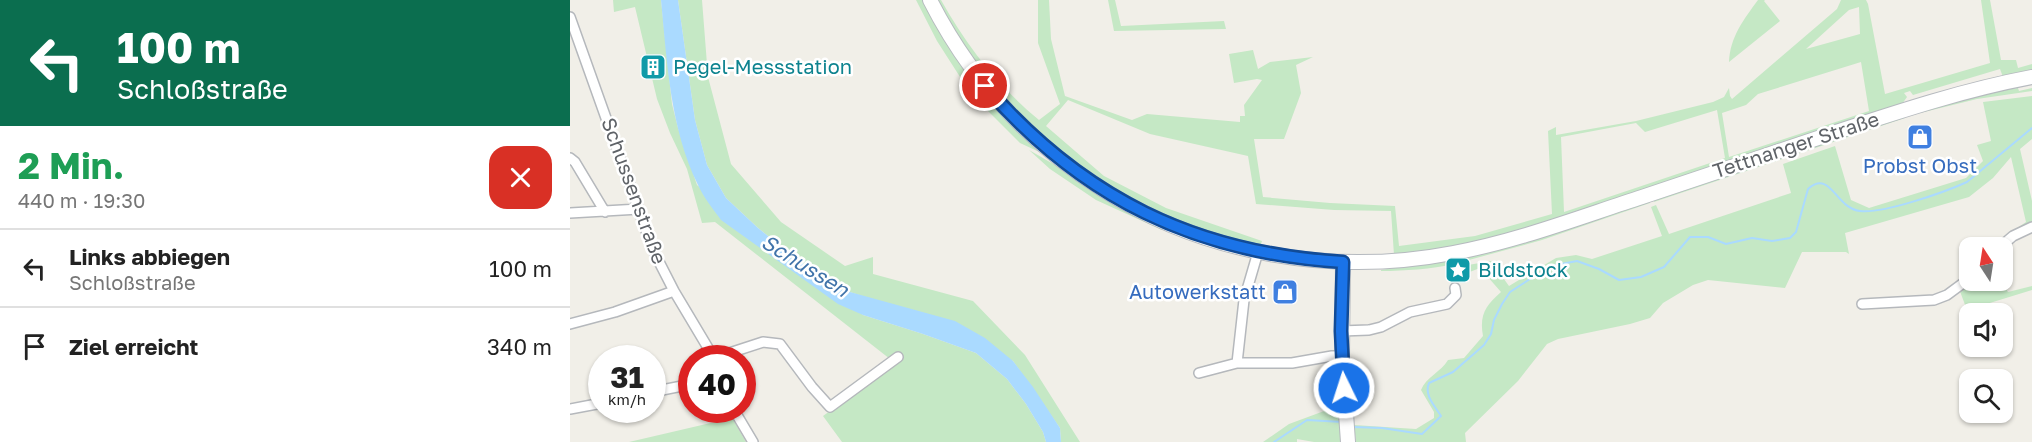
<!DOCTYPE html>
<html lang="de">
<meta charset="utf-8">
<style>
body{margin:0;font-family:"Golos Text",sans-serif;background:#f2f2f2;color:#222;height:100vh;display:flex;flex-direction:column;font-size:22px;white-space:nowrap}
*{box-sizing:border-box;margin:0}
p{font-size:20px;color:#767676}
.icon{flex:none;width:33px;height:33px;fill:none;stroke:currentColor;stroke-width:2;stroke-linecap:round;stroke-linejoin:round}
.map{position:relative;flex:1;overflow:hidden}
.sheet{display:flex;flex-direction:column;background:#fff;width:570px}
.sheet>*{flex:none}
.guide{background:#0b6e4f;color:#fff;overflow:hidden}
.needle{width:39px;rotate:348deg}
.controls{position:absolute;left:1389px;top:237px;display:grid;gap:12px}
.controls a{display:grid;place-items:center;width:54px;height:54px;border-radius:12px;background:#fff;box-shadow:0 2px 4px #0004;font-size:30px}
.speed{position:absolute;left:18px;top:345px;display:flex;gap:12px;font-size:30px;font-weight:700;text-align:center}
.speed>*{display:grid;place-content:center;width:78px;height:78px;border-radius:50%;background:#fff;box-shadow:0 2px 4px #0004;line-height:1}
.speed small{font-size:15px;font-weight:400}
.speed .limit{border:9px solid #d22;background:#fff;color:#111}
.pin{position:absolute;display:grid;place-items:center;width:51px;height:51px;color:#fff;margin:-26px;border:3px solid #fff;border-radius:50%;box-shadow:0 2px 6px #0007}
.me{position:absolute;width:66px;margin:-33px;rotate:356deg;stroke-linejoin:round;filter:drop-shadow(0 0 4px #0008)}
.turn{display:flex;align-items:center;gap:21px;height:126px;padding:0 18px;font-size:27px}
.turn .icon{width:78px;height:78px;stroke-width:2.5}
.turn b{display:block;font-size:42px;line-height:51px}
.round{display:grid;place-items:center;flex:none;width:63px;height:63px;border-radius:18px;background:#f2f2f2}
.head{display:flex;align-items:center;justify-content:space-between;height:102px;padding:0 18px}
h1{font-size:36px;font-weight:700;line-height:45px;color:#1e9e55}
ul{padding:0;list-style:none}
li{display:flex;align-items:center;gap:18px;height:78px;padding:0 18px;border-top:2px solid #e0e0e0}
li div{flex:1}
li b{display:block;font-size:22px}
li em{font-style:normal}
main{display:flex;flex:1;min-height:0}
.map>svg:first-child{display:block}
</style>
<main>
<section class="sheet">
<div class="guide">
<div class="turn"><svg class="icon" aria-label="left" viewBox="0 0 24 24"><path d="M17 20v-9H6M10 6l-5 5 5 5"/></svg><div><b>100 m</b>Schloßstraße</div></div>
</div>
<div class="head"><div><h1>2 Min.</h1><p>440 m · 19:30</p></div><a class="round" style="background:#d93025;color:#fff"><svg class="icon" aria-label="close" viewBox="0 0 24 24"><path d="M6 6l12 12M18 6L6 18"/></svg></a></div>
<ul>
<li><svg class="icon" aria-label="left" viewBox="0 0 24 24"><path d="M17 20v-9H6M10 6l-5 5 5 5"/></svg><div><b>Links abbiegen</b><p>Schloßstraße</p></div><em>100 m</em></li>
<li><svg class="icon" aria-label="arrive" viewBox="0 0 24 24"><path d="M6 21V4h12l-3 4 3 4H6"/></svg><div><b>Ziel erreicht</b></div><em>340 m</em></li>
</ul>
</section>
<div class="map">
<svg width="1462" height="442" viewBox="0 0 1462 442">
<rect width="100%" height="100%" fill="#f1efe8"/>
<path fill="#c5e8c5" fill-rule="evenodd" d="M43,0H91L102,104L108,128L127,185L293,315L353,334L406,353L437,379L456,404L473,432L476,442H272L253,416L332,359H320L145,222L132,223L117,169L100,133L87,99L65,7L44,12Z
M108,0H132L138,77L161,164L211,222L275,266L303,257V274L403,301L455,355L510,442H491L490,428L443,361L307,301L280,292L236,266L188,228L156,198L137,165L125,120Z
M346,0H353L387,58L480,157L450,143L417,110L392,80L367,41Z
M366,0H371C398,48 427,85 469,120L490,104L468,43V0H479L481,39L495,96L562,120L577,114L670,122V116H675L674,105L692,80L687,79L664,83L659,54L683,50L688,69L700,62L743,57L726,65L731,93L714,139H684L693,197L760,203L825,206L829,246L905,236L982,214L978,131L986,127V135L1066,121L1143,102L1154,97L1159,88L1160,96L1162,99L1267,9L1271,0H1296L1298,4L1315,94L1420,63L1411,0H1420L1431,60H1446L1448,68L1462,64V72L1433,77L1430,69L1343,95L1340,91L1334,93L1337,97L1332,104L982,222L893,246L824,255L821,211L764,210L686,204L678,156L580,134L498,100L476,126L534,176L596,208L692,241L690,247L611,224L560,200L481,147L406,70ZM1289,7L1290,34L1236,49L1279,10ZM1291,62L1299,111L1159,157L1152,113L1176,105L1188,94ZM1147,110L1155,158L994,212L991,137L1066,123L1075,132Z
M538,0H545L551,26L654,21L656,29L544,31Z
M1188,0H1195L1194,1L1210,21L1159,62C1160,37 1174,19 1188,0Z
M1448,88L1449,91L1462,88V91L1407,99L1350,113V109L1410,93Z
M1462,96V139L1450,149L1462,201V224L1426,247H1415L1427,242L1456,222L1441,157L1423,178L1399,197L1275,233L1279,254L1276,252H1232L1215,288L1138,280L1123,285L1093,303L1080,318L1060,324L988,339L977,344L948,381L895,433L896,442H786L784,425L846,429L864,418V412L851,390C856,377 871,372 878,360L894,358L913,336C909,315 916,305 931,292L910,268L884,278L881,268L921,261L939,286L986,258L1006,255L1022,259L1092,236L1081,207L1086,205L1099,234L1221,193L1213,164L1265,146L1281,200L1299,208L1396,178L1413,161L1407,145L1421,141L1413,102Z
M1332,115L1335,118L1084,202L1083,198Z
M459,150L591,226L592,230L526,200L480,169Z
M1079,200L1080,203L972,240L888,263L887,257Z
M884,258L885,264C860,269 836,271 811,271V270Z
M1400,280L1417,281L1420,290L1434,286L1438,292L1462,286V290L1397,310L1388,286Z
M773,404L777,442H744L727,439V442H693L719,424Z
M162,418L176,442H59Z"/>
<path fill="#aadaff" d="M91,0H108L125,120L137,165L156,198L188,228L236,266L280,292L385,321L415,338L443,361L463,387L490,428L491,442H476L473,432L456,404L437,379L406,353L353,334L293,315L268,304L151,220C143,209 134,198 128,185C100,128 97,62 91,0Z"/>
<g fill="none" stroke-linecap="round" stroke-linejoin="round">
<path stroke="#aadaff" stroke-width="2" d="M783,427L812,428L852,434L871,416C864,405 854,395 859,383L883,372L914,345L921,334L924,320L932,304L940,292L960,279L986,265L1007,261L1029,269L1049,280L1071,277L1094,267L1120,237H1138L1156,244L1182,238L1202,241L1220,238L1226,232L1238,189C1261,169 1265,208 1290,211C1313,214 1375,192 1397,182L1462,128
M704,442L737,420L772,422"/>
<g stroke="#b5b8bc" stroke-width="12">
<path id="street" d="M0,17L83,250L104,291L144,358
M0,158L5,162L35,212
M0,213L69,209
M1429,248L1443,236L1462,227
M1292,304L1364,300L1377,295L1400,278
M0,324L45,312L104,291
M771,331L799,330L811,327L840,312L877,304L886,295L885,288
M144,358L193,342L210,344L242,387L260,407L328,357
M667,363L674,300L688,252
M629,373L667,363H722L762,356H772
M82,392L122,384
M0,409L32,403
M164,410L183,442"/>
</g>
<g stroke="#b6babf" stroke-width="16">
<path id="secondary" d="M360,0C400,79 458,142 532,189C635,255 764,276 883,253C948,241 1010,217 1072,197C1135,176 1197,155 1260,134C1327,112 1393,90 1462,77
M773,262L772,356L778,442"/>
</g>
<use href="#street" stroke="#fff" stroke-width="9"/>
<use href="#secondary" stroke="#fff" stroke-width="14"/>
</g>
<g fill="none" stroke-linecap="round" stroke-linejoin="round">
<g stroke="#114b97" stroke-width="15">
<path id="route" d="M415,86C512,198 625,253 773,262L771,331L774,388"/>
</g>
<use href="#route" stroke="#1a73e8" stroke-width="10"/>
</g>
<defs>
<g id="building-square" transform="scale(1.35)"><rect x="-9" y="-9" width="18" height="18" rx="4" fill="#0f9aa8" stroke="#fff"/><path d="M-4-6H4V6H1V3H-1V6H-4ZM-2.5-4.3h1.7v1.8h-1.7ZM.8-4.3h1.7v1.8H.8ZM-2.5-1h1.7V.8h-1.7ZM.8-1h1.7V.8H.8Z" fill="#fff"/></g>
<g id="shop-square" transform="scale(1.35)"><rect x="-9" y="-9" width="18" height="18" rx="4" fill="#3f7fe0" stroke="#fff"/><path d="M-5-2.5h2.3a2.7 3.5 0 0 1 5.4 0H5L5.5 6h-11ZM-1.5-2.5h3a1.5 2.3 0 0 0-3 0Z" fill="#fff"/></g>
<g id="sight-square" transform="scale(1.35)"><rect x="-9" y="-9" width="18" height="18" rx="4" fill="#0f9aa8" stroke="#fff"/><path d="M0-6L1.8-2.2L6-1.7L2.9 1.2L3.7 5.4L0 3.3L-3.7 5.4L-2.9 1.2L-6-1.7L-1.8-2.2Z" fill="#fff"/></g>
</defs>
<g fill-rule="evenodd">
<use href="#building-square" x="83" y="67"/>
<use href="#shop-square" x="1350" y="137"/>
<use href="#sight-square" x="888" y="270"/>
<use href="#shop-square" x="715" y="292"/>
</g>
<g text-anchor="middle" stroke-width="5" stroke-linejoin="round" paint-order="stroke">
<g font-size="20" fill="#0d838f" stroke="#fff" text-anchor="start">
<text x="103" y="74">Pegel-Messstation</text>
<text x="908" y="277">Bildstock</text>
</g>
<g font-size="20" fill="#5f6368" stroke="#fff">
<text transform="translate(1226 145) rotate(-18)" y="7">Tettnanger Straße</text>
<text transform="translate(64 191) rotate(70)" y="7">Schussenstraße</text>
</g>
<g font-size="20" fill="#366cbe" stroke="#fff">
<text x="1350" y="173">Probst Obst</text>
<text x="696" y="299" text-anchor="end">Autowerkstatt</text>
</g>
<g font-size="21" font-style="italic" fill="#4174aa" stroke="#fff">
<text transform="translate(235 266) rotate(32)" y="7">Schussen</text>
</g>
</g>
</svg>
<div class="controls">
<a><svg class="needle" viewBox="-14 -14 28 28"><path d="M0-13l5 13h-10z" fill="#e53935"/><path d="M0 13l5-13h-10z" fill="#767676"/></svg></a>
<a><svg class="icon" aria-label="sound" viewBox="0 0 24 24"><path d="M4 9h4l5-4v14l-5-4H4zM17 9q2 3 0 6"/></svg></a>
<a><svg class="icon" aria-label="search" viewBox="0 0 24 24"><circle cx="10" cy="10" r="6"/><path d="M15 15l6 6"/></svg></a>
</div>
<div class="speed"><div>31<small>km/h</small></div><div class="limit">40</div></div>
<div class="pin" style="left:415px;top:86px;background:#d93025"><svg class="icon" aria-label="arrive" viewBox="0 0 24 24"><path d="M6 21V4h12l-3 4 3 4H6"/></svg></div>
<svg class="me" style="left:774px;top:388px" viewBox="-20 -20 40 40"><circle r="17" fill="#1a73e8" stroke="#fff" stroke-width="3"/><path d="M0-11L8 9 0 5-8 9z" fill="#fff"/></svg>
</div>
</main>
